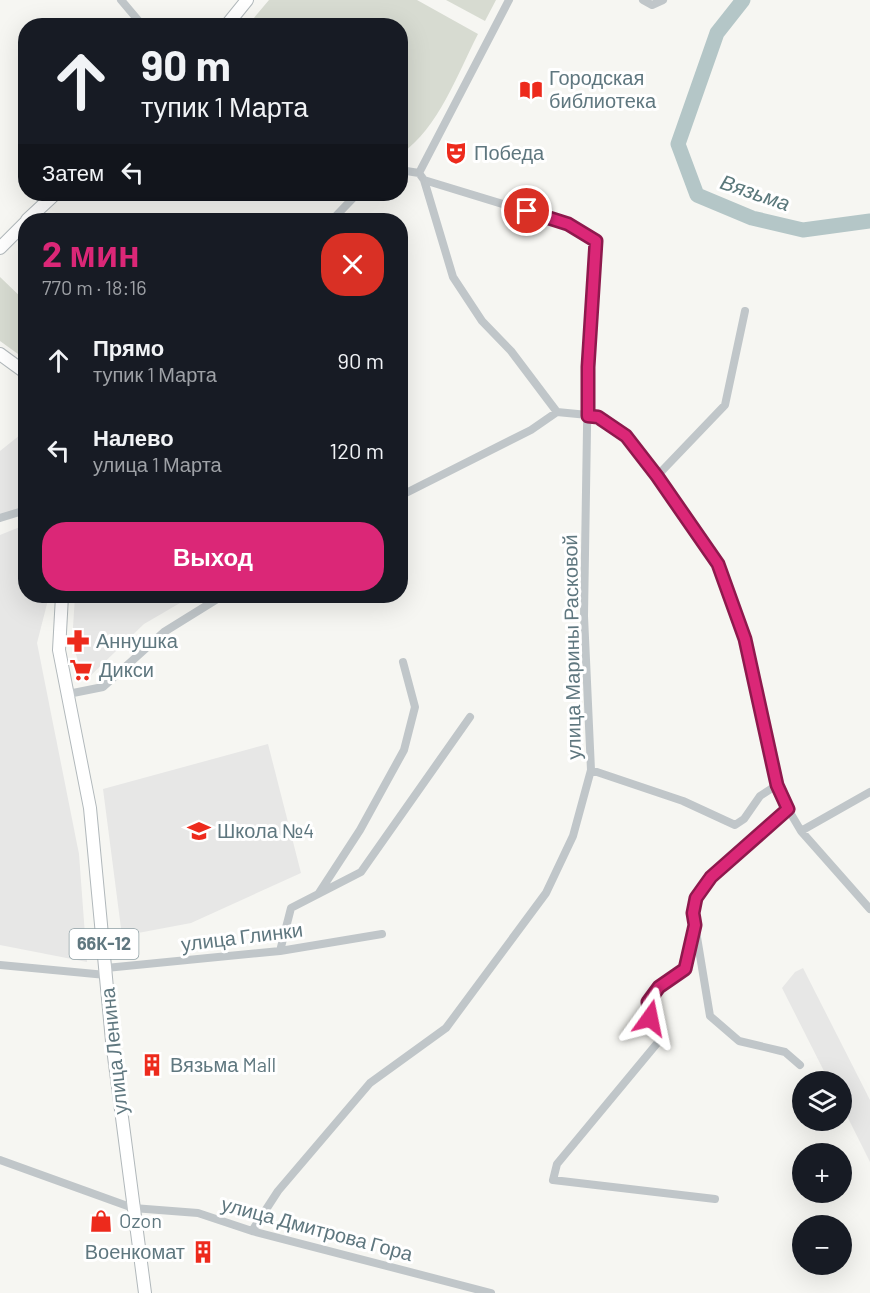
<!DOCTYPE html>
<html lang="ru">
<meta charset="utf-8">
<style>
body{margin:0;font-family:Barlow,sans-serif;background:#242831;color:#f1f3f6;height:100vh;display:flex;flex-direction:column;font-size:22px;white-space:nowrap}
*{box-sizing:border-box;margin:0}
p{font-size:20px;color:#9ea1a6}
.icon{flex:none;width:33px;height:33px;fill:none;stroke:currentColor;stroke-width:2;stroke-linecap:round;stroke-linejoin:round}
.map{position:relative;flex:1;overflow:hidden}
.details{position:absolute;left:18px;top:213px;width:390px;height:390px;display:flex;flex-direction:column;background:#171b24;border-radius:24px;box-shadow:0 6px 24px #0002}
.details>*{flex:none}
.hud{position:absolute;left:18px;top:18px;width:390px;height:183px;border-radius:24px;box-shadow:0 6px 24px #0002;background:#171b24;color:#f1f3f6;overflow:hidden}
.buttons{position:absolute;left:792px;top:1071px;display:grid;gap:12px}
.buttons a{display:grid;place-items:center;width:60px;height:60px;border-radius:50%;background:#171b24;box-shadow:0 6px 24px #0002;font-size:30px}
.pin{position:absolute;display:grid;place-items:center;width:51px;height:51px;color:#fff;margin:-26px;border:3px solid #fff;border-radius:50%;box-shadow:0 2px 6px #0007}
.me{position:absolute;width:66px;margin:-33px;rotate:12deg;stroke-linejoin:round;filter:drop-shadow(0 0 4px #0008)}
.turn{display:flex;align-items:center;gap:21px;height:126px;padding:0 24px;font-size:27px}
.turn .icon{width:78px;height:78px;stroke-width:2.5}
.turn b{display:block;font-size:42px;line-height:51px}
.then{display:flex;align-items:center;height:57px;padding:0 24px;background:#0003;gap:12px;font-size:22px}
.round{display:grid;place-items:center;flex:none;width:63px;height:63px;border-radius:24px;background:#242831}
.head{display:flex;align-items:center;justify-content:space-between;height:102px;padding:0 24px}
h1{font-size:36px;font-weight:700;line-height:45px;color:#db2777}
.primary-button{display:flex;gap:12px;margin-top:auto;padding:12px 24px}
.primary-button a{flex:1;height:69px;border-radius:24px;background:#db2777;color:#fff;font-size:24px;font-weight:700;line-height:69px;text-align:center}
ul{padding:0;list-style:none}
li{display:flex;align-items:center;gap:18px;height:90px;padding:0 24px}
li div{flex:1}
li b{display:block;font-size:22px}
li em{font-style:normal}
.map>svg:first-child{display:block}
</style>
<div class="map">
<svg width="870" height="1293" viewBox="0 0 870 1293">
<rect width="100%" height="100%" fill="#f6f6f2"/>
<path fill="#e7e7e6" d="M25,431V505L0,519V451Z
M25,525L26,596H49L37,643L79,854L87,962L0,945V535Z
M75,596H192L144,624L85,681L72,643Z
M268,744L301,873L191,923L122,936L103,789Z
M803,968L870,1100V1162L842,1106V1082L829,1081L782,988L795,972Z"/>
<path fill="#d7dbd1" d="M269,0H417L478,34C457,75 439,127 401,154L400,26L248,25Z
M446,0H496L485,21Z
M0,277L25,301V359L0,341Z"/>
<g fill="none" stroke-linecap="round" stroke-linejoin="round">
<path stroke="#b4c6c7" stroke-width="15" d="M743,0L717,33L678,144L697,195L752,218L803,230L870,221"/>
<g stroke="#b1b8bb" stroke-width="14">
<path id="primary" d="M226,26L247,0
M27,220L55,194
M0,248L26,222
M0,354L26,373
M62,596L59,650L90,808L112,1041L145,1293"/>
</g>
<path stroke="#c0c6c9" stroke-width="8" d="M121,0L143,26
M643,0L652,5L663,0
M400,170L419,173
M419,173L509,0
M424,180L453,277L482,321L511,351L557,412
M332,220L357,194
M657,476L725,405L745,311
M400,496L531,430L557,412L598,416L626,436L657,476L718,564L745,639L777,785L788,809L801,831L870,909
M0,518L26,510
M68,694L103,687L164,632L222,596
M591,770L683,801L735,825L744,819L760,796L777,785
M788,809L711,877L696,898L693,913L710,1016L739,1041L785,1052L800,1065
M801,831L870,792
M319,893L360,830L404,750L415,707L403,662
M695,925L685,969L659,987L648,1002L650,1018L664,1035L557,1164L553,1180L715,1199
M280,951L291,908L361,872L470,717
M0,965L106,975
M106,968L280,951L382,934
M0,1160L133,1208L198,1213L252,1231L491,1293
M252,1231L278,1191L370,1083L446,1028L546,893L573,836L591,770L584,616L588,367L596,241L568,224L424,180L419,173"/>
<use href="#primary" stroke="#fff" stroke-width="12"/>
</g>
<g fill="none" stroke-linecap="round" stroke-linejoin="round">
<g stroke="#8e194d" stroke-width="15">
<path id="route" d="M527,211L568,224L596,241L588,367V416L598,417L626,436L657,476L718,564L745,639L777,785L788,809L711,877L696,898L693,913L695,925L685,969L659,987L648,1002L650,1018"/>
</g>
<use href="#route" stroke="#db2777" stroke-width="10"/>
</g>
<defs>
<g id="library-bare" transform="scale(1.8)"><path d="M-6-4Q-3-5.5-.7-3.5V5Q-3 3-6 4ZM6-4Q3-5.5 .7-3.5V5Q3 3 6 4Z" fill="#ed2a1c" stroke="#fff" stroke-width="2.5" paint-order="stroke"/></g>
<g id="theatre-bare" transform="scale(1.8)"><path d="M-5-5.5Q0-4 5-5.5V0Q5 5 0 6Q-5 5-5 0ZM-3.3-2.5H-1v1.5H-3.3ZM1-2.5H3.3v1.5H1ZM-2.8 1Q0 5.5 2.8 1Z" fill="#ed2a1c" stroke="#fff" stroke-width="2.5" paint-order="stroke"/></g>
<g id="pharmacy-bare" transform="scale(1.8)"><path d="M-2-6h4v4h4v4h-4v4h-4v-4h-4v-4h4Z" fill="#ed2a1c" stroke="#fff" stroke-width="2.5" paint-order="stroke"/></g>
<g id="supermarket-bare" transform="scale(1.8)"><path d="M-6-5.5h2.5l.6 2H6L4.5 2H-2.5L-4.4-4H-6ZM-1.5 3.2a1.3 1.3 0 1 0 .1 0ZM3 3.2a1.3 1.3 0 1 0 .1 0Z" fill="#ed2a1c" stroke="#fff" stroke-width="2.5" paint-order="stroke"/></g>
<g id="school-bare" transform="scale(1.8)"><path d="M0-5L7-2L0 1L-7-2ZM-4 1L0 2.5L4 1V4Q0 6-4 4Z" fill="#ed2a1c" stroke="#fff" stroke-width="2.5" paint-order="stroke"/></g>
<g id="building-bare" transform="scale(1.8)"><path d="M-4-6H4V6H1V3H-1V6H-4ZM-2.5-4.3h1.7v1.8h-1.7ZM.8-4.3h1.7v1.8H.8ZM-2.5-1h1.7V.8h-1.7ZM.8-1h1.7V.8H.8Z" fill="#ed2a1c" stroke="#fff" stroke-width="2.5" paint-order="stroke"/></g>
<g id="shop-bare" transform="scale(1.8)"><path d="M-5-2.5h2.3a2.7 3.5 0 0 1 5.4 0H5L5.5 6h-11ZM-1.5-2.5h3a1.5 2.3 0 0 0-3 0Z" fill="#ed2a1c" stroke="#fff" stroke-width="2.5" paint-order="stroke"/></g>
</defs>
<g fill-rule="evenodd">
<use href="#library-bare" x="531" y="90"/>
<use href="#theatre-bare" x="456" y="153"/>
<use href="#pharmacy-bare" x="78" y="641"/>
<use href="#supermarket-bare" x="81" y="670"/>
<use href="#school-bare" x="199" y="831"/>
<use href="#building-bare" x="152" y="1065"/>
<use href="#shop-bare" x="101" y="1221"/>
<use href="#building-bare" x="203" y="1252"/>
</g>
<g text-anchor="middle" stroke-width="6" stroke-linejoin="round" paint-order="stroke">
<rect fill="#fff" stroke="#8fa0a5" stroke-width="1.5" x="69.5" y="929" width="69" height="30" rx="4.5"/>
<g font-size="18" font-weight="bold" fill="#5f777f">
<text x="104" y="950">66К-12</text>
</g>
<g font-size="20" fill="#5f777f" stroke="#fff" text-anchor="start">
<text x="549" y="85">Городская<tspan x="549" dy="23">библиотека</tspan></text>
<text x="474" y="160">Победа</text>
<text x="96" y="648">Аннушка</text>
<text x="99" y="677">Дикси</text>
<text x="217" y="838">Школа №4</text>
<text x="170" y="1072">Вязьма Mall</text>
<text x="119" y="1228">Ozon</text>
<text x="185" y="1259" text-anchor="end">Военкомат</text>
</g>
<g font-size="20" fill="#5f777f" stroke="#fff">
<text transform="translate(572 647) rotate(-91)" y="7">улица Марины Расковой</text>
<text transform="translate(242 937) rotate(-7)" y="7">улица Глинки</text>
<text transform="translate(114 1051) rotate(-96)" y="7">улица Ленина</text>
<text transform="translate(317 1229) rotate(15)" y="7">улица Дмитрова Гора</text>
</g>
<g font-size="21" font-style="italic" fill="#5a787b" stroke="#fff">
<text transform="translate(755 193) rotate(19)" y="7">Вязьма</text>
</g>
</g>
</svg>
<div class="buttons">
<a><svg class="icon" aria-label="layers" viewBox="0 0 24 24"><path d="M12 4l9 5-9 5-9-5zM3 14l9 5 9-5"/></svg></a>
<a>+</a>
<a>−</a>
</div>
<div class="pin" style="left:527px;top:211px;background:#d93025"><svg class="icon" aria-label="arrive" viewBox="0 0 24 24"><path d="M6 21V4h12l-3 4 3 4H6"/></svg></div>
<svg class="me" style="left:650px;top:1018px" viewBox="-20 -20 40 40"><path d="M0-17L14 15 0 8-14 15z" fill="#db2777" stroke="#fff" stroke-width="4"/></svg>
<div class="hud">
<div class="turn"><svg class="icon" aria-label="ahead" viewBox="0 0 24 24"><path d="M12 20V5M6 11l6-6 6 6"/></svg><div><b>90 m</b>тупик 1 Марта</div></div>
<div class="then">Затем<svg class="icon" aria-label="left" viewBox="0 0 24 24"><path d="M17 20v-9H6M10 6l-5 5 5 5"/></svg></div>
</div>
<section class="details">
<div class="head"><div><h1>2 мин</h1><p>770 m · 18:16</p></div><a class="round" style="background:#d93025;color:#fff"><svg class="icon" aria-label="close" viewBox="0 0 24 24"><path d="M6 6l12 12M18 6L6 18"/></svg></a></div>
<ul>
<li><svg class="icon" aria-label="ahead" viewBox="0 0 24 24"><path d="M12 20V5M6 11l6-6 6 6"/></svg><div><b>Прямо</b><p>тупик 1 Марта</p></div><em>90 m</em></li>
<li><svg class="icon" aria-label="left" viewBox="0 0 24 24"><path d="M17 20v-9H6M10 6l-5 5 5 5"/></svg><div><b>Налево</b><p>улица 1 Марта</p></div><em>120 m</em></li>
</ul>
<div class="primary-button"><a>Выход</a></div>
</section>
</div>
